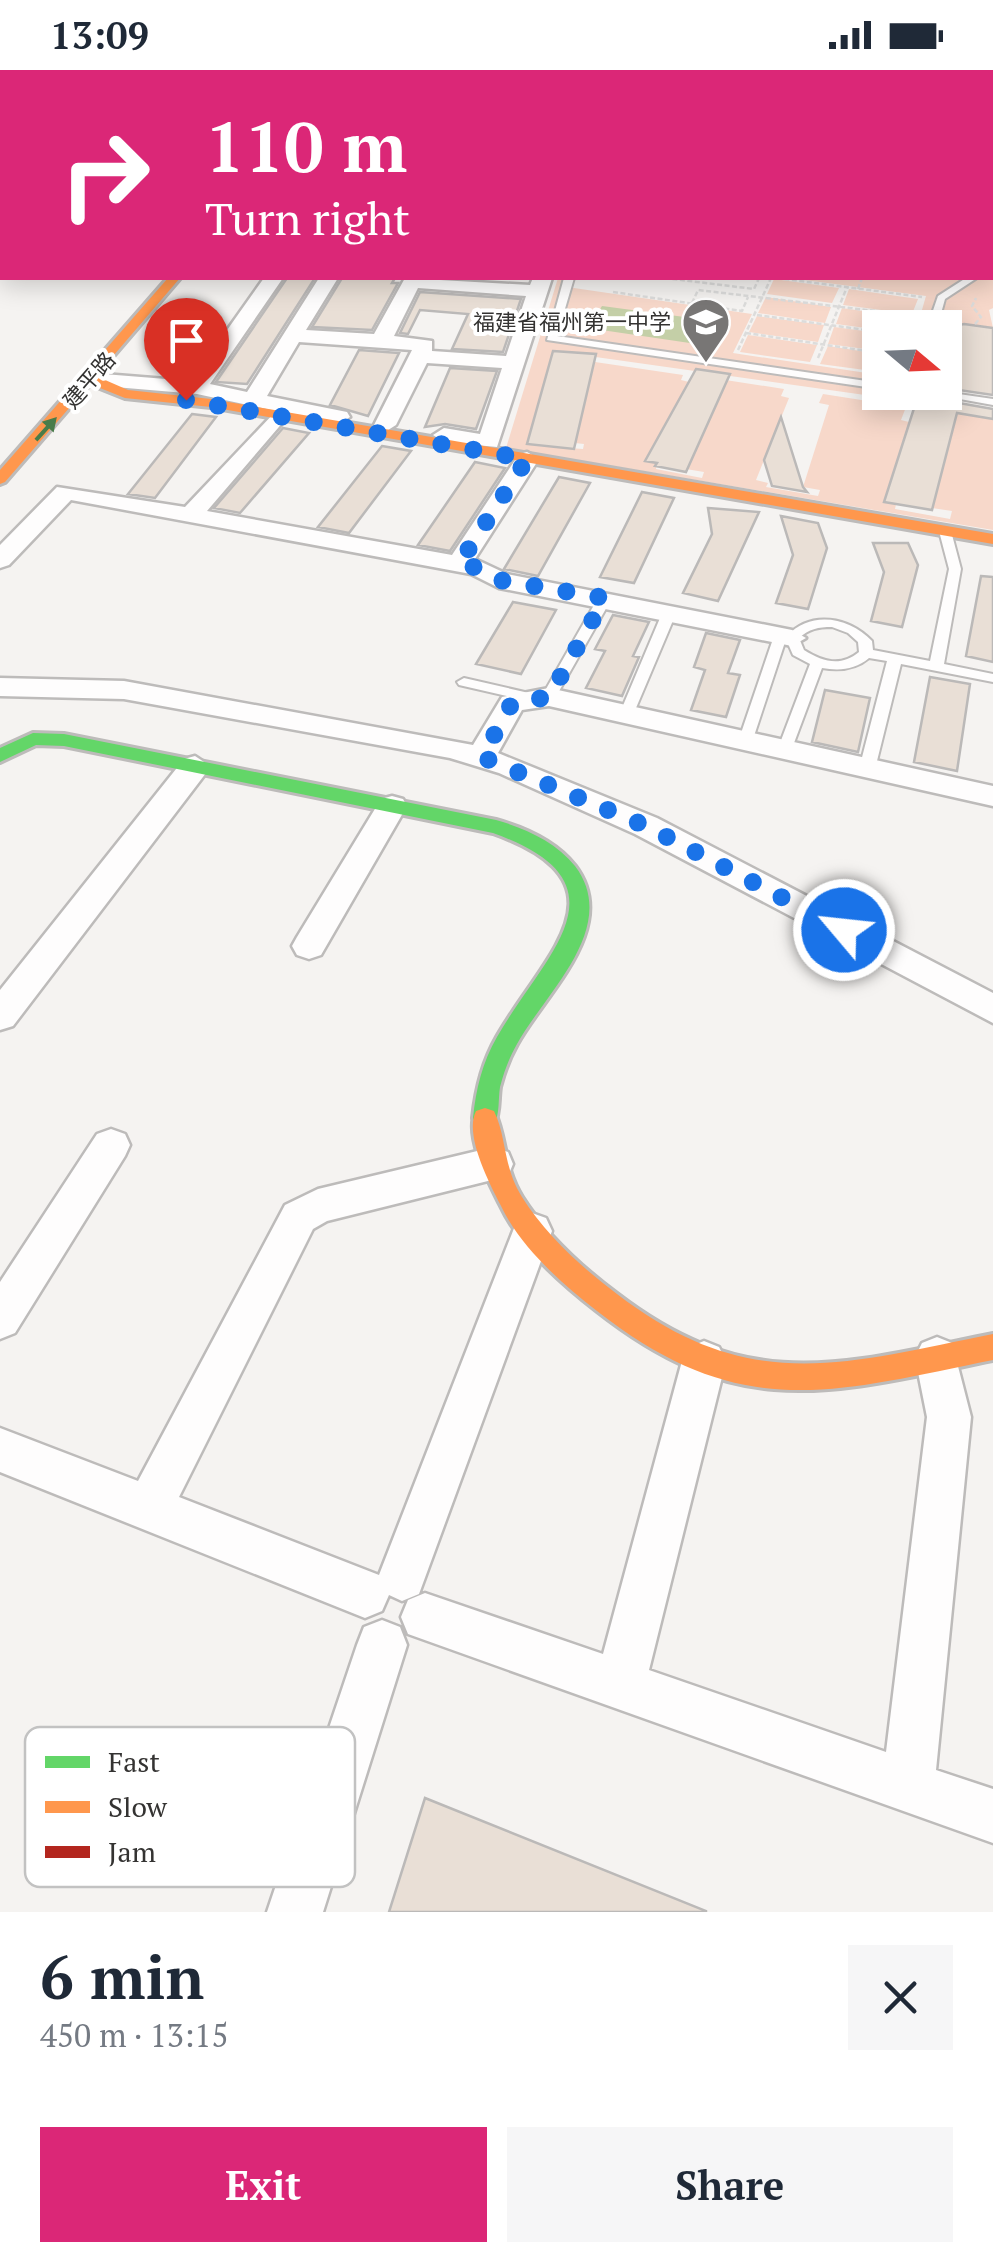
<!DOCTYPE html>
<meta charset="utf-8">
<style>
body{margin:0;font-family:"PT Serif","Noto Sans SC",serif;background:#f6f6f7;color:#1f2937;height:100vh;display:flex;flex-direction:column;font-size:38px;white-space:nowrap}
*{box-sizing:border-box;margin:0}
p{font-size:32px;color:#747a83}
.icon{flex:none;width:55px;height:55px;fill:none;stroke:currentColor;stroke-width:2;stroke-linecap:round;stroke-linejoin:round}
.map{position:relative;height:1842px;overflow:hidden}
.sheet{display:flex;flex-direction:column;background:#fff;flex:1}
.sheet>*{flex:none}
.hud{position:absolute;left:0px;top:0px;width:995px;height:210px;box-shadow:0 5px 25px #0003;background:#db2777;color:#fff;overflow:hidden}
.needle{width:65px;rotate:109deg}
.controls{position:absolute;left:862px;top:240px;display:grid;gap:20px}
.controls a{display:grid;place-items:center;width:100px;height:100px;border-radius:0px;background:#fff;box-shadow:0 5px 25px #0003;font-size:50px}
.pin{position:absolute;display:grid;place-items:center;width:85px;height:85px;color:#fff;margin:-102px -42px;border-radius:50% 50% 50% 0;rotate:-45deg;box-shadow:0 0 10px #0007}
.pin .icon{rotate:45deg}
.me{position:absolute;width:110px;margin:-55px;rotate:298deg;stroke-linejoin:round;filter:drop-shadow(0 0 8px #0008)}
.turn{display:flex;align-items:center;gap:35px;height:210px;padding:0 40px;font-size:45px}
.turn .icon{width:130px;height:130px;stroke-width:2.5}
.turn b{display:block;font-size:70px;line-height:85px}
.round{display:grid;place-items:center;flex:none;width:105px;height:105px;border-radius:0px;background:#f6f6f7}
.head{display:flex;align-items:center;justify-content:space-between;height:170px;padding:0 40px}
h1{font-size:60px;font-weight:800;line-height:75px}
.cta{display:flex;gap:20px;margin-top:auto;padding:20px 40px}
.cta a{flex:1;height:115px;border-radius:0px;background:#db2777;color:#fff;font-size:40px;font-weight:800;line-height:115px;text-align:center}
.cta a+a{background:#f6f6f7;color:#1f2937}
.status{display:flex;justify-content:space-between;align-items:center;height:70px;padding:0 50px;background:#fff;direction:ltr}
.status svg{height:28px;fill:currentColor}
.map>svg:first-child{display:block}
</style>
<div class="status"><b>13:09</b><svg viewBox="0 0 49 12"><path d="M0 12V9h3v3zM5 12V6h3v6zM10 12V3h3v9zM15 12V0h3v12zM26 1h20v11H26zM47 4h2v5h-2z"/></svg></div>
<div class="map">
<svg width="993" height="1842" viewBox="0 0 993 1842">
<rect width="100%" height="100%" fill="#f5f3f1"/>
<path fill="#f7d8ca" d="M993,104V238L989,240L993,258C965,251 944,257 917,257L926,226L789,208H992Z
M558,208H569L567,217L752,244L733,283L880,305V322L932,323L929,334L553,281L528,371L540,372L539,376L583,379L584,374L575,373L595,292L683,305L681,310L689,312L646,391L657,393L656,399L702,408L704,402L686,399L719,309L784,319L781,326L789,328L756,410L768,413L766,417L818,426L820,420L803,417L829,335L819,333L823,324L906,337L901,350L909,352L885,431L896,434L895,439L950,449L952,441L932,438L955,352L950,342L993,349V460L506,378Z
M774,209L839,218L832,233L767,224Z
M849,219L918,229L912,244L843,235Z
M766,227L831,237L825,253L758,243Z
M842,238L911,248L908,257L880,260L836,254Z
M757,246L824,255L818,272L749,262Z
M834,257L880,263V281L828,274Z
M748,265L817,275L810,292L740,282Z
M828,276L880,284V302L820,294Z"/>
<path fill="#c4cfa7" d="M602,236L722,252L710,276L588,258Z"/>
<path fill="#e9dfd6" stroke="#bbb9b8" stroke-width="2.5" d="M287,208H315L247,314L216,312Z
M342,208H395L392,213H398L372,260L312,257Z
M420,222L521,229L503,282L452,279L468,244L420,240L408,264L400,263Z
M964,254L993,258V325L945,318V258Z
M359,280L399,283L368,346L330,335Z
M553,281L596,284L574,379L527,374Z
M450,298L497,301L476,359L445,354L425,357Z
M696,299L730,304L686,402L655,396L657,393L645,391Z
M931,328L993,339V349L957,343L932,440L884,432L916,332L929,334Z
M192,344L216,347L155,428L128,424Z
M781,347L803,417L807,422L772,416L764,390Z
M283,358L309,363L240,443L214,438Z
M382,376L411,381L349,463L318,457Z
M475,392L505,398L450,481L418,475Z
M559,407L590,413L538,506L504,499Z
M642,422L674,428L634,513L600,507Z
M708,438L759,442L718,531L683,523L712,464Z
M781,446L818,453L827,478L808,539L776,533L793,485Z
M873,473H908L918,495L902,557L871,551L884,502Z
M981,506L993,507V592L966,586Z
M513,532L556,540L521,604L476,594Z
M613,545L649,552L633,586L639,587L622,626L586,618L605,581L595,579Z
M706,563L740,570L728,603L740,605L726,647L691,640L705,600L694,597Z
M930,607L970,614L957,701L914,692Z
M825,620L870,628L858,682L812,672Z
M425,1728L706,1841V1842H389Z"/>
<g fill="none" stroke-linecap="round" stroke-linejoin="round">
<g stroke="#bdbbba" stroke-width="4">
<path id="lane" d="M992,43H993V47H992Z
M992,118H993V124H992Z
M992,188H993V194H992Z
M564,208H574L557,266L880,313V319L547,270Z
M966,208H977L945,229L937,258H927L938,226Z
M921,322H945L993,329V335Z
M945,457L951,461L961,499L944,594L993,604V612L901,594L875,699L867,704L859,699L887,591L869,588C855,600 839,601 822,598L791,681L784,686L777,681L810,594L793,585L786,569L752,672L750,675H740L738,672L775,563L780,562L787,566C811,540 849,547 872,571L873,580L930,591L949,499L939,461ZM832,557L848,563L858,572L859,582C841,597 823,592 804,580L799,568C809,559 818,557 832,557Z
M605,524L612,528L554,630H544L537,633L459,615L457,612L464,608L542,626L598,528Z
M670,537L677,541L633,645L626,650L621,648L619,645L663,541Z"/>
</g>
<g stroke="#bdbbba" stroke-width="5">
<path id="street" d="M264,208H283L210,314L247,322L319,208H338L306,260L374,264L405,208L530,215L533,208H552L497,377L444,372L433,365L444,358L480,364L502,298L427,293L396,355L385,362L374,355L412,280L299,272L267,326L347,342L350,347L339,354L290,344L207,441L452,485L519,384L527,382L539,389L475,489L507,504L792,560L806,568L792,576L499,518L471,504L71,430L9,495L0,498V475L57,417L185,437L276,341L197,324L91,315L80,309L91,303L191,311ZM418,218L526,226L506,286L432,281V271L394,266Z
M0,608L124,611L473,675L502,627L549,618L993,716V736L549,636L522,640L498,683L657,748L993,923V953L635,764L499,703L450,688L124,629L0,626Z
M195,686L210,696L206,703L13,956L0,960V920L184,689Z
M392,726L403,729L407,736L321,885L309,889L297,885L292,876L297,867L381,729Z
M111,1059L125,1064L130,1075L125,1086L15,1263L0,1269V1212L97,1064Z
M494,1077L508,1082L513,1094L508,1106L327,1151L313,1159L179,1427L379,1505L518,1148L532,1143L546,1148L552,1161L419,1524L402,1531L389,1525L382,1541L365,1548L0,1402V1358L138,1411L285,1135L318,1119Z
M937,1267L952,1273L971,1347L936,1700L993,1719V1773L408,1564L401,1547L408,1530L425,1523L603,1584L682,1291L689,1277L704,1271L719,1277L726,1291L649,1600L886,1682L927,1347L915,1287L922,1273Z
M382,1550L400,1557L407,1575L323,1842H267L357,1575L364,1557Z"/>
</g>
<g stroke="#bdbbba" stroke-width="6">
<path id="fast" d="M147,0H178L180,2H151Z
M253,0H284L286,2H257Z
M992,87H993V93H992Z
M33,663L64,664L496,750C525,758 556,772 575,796C621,857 545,923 517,974C509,988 504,1002 500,1017C498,1030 500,1043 494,1055L485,1058L476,1055L473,1048C476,1019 482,993 497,967C543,886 636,814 493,763L64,676L36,675L0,692V678Z"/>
</g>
<g stroke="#bdbbba" stroke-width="6">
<path id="slow" d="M168,208H180L96,306L128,320L211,329L993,464V474L211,337L125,328L90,314L5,412L0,414V400Z
M485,1038L494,1041C507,1068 503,1097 522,1127C546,1165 581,1197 617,1224C750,1326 843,1294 993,1264V1290C830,1323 740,1353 597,1241C560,1212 520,1177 500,1134C489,1112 464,1065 476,1041Z"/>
</g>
<g stroke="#bdbbba" stroke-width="6">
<path id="jam" d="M365,0H380L382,2H369Z"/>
</g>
<path stroke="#dcdcdb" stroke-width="2.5" stroke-dasharray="5 2.5" stroke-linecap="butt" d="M665,208L754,219L759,208
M777,208L922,227
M858,219L862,208
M613,222L742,241L748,227
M692,233L698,220L917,246
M757,245L880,262
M975,254L981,247L972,236L976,228
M746,263L880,283
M738,280L771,208
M818,288L847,217"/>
<use href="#lane" fill="#fefdfd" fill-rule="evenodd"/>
<use href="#street" fill="#fefdfd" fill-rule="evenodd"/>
<use href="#fast" fill="#63d668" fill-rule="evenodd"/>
<use href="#slow" fill="#ff974d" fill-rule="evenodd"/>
<use href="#jam" fill="#b3261e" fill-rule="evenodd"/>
</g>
<defs><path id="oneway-solid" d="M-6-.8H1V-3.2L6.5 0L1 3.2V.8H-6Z" transform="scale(2.5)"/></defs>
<use fill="#497c4a" href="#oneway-solid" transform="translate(46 359) rotate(-48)"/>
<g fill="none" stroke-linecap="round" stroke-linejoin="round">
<path stroke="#1a73e8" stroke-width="18" stroke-dasharray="0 32.4" d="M186,330L527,389L459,494L479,498L499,510L605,528L549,627L512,633L482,687L646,756L844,860"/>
</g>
<defs>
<g id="school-pin" transform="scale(2.5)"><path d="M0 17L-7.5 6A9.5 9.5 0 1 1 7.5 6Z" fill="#787675" stroke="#fff"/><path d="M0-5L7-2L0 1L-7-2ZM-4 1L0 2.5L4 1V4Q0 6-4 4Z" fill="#fff"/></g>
</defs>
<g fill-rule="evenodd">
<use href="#school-pin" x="706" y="252"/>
</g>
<g text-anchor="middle" stroke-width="8" stroke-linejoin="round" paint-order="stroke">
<g font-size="22" fill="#343332" stroke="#fff" text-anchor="end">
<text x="671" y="260">福建省福州第一中学</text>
</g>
<g font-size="22" fill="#343332" stroke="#fff">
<text transform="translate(89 310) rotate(-49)" y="8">建平路</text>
</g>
</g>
<rect x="25" y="1657" width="330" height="160" rx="15" fill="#fff" stroke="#c2c2c2" stroke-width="2.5"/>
<rect x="45" y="1686" width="45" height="12" fill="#63d668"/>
<rect x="45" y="1731" width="45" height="12" fill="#ff974d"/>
<rect x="45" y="1776" width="45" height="12" fill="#b3261e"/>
<g font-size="28" fill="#343332">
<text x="108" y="1702">Fast</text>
<text x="108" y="1747">Slow</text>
<text x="108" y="1792">Jam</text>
</g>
</svg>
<div class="controls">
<a><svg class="needle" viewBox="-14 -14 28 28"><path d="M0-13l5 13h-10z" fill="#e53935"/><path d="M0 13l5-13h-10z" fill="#747a83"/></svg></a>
</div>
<div class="pin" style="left:186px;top:330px;background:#d93025"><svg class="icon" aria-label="arrive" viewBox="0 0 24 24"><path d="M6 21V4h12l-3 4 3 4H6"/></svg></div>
<svg class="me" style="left:844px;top:860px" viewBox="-20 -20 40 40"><circle r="17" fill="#1a73e8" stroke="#fff" stroke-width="3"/><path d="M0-11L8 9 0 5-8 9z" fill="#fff"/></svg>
<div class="hud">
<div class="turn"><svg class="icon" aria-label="right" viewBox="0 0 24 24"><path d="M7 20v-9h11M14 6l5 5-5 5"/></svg><div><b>110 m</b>Turn right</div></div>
</div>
</div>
<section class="sheet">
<div class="head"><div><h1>6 min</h1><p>450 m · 13:15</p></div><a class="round"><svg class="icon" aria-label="close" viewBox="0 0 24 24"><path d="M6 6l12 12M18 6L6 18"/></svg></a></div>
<div class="cta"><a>Exit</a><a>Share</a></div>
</section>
